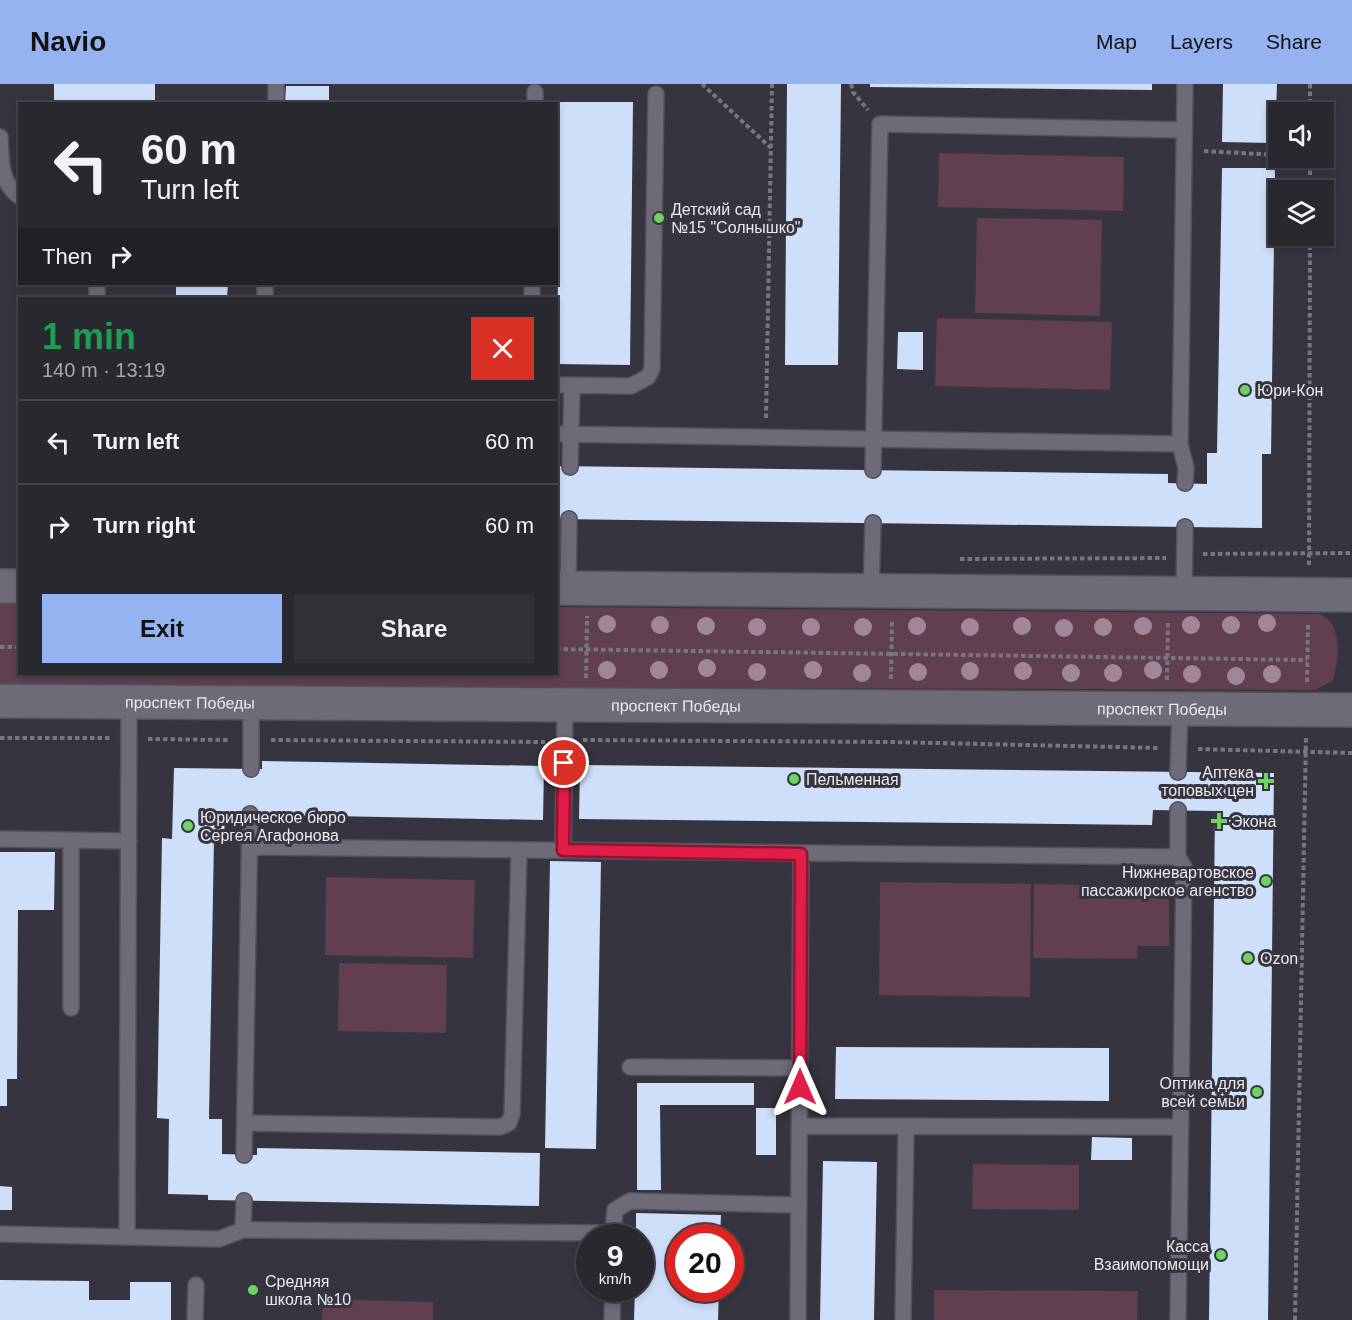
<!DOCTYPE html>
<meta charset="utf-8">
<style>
body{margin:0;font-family:Arial,sans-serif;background:#303037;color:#f1f3f6;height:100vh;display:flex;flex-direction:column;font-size:22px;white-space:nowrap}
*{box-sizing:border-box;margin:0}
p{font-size:20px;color:#a5a6aa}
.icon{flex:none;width:33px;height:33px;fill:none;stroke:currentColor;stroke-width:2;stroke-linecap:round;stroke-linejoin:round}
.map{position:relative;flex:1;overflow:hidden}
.sheet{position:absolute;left:18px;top:213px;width:540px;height:378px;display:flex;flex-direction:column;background:#28282f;border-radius:0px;box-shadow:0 3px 9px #0003,0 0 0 2px #44444b}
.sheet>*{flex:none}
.hud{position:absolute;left:18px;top:18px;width:540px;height:183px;border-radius:0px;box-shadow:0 3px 9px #0003,0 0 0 2px #44444b;background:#28282f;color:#f1f3f6;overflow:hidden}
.fabs{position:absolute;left:1268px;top:18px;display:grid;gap:12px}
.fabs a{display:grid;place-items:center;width:66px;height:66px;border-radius:0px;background:#28282f;box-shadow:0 3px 9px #0003,0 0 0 2px #44444b;font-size:30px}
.speed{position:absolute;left:576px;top:1140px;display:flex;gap:12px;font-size:30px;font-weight:700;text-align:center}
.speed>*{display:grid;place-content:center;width:78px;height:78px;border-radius:50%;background:#28282f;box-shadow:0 3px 9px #0003,0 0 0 2px #44444b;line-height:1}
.speed small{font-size:15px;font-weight:400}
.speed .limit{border:9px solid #d22;background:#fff;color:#111}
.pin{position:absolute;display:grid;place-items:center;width:51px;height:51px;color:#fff;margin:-26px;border:3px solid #fff;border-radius:50%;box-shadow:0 2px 6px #0007}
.me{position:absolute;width:66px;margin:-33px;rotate:0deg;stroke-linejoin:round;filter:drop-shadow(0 0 4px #0008)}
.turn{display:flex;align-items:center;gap:21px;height:126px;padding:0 24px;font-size:27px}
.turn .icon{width:78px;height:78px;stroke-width:2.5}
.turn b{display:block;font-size:42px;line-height:51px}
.then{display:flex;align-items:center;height:57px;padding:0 24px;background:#0003;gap:12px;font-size:22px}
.round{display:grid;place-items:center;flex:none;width:63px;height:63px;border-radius:0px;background:#303037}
.head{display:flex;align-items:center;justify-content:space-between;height:102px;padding:0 24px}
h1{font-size:36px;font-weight:700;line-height:45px;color:#1e9e55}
.action{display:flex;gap:12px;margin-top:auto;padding:12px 24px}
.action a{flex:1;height:69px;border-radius:0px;background:#95b2f1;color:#111;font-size:24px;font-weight:700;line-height:69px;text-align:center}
.action a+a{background:#303037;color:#f1f3f6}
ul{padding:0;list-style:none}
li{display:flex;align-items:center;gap:18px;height:84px;padding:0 24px;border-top:2px solid #44444b}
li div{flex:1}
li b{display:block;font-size:22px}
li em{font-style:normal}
header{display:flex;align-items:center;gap:36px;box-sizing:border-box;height:84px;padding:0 30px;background:#95b2f1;color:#111}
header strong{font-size:28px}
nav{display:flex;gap:33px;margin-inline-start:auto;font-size:21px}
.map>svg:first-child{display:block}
</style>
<header>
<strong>Navio</strong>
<nav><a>Map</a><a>Layers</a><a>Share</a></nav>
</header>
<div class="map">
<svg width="1352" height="1236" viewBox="0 0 1352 1236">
<rect width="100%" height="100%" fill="#36353f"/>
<path fill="#603f4e" d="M939,69L1124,73L1123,127L938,123Z
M977,134L1102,136L1100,232L975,229Z
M937,234L1112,238L1110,306L935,302Z
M0,518H19L20,590H556L557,523L1319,530C1343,538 1340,577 1332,597L1315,606L0,601Z
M326,793L475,796L473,874L325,871Z
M880,798L1031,800L1030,913L879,911Z
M1034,800L1169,802V862H1137V875L1033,874Z
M339,879L447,881L446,949L338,947Z
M973,1080L1079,1081V1126L972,1125Z
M934,1206L1138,1207L1137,1236H934Z
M323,1215L433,1218V1236H322Z"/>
<path fill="#cedffa" d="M54,0H155V20H54Z
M787,0H841L838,281H785Z
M870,0H1152V6L870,3Z
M1223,0H1277L1275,59L1222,58Z
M286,2H329V20H285Z
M560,18H633L630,281L557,280Z
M1222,84H1275L1271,370H1262V444L556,435V382L1168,390V399L1207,400V369H1217Z
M176,200H228L227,214H176Z
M898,248H923V286L897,285Z
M262,677L544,682L543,736L225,730L224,756L214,755L209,1035H222V1070L257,1071V1064L540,1069L539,1122L208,1116V1111L168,1110L169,1035L157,1034L162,754L172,755L174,684L262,685Z
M580,681L1274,689L1268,1236H1209L1215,727L1153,726L1152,741L579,735Z
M0,768H55L54,826H18L17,995H7V1022H0Z
M550,777L601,778L596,1065L545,1064Z
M836,963L1109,964V1017L835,1015Z
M637,999H754V1021H660L661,1106H637Z
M756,1024H776V1071H756Z
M1092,1053L1132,1054V1076H1091Z
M823,1077L877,1078L874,1236H820Z
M0,1102L12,1103V1126H0Z
M636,1129L721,1131L720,1154H680V1204H719L718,1236H634L635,1204H640V1154H636Z
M0,1196L89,1197V1216H130V1198H171V1236H0Z"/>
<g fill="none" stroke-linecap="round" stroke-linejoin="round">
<g stroke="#52515b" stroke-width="18">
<path id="lane" d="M276,20V0
M535,20V8
M0,53C1,76 0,99 20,113
M97,200V214
M265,214V200
M532,214V200
M556,301L631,302L648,293L652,285L656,10
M556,350L1180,360L1185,0
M1180,360L1186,384L1185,399
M570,383L572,302
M873,386L880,40L1184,46
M568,504L569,435
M871,508L873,439
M1184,510L1185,443
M129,618L127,1153L219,1155L243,1146L613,1149L615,1126L630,1117L798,1121
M251,685V620
M1178,688L1180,625
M0,755L129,757
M250,763L1178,773
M563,766L565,621
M71,924V756
M630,983L800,984
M245,1039L500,1043L509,1039L512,1030L519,766
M800,1042L1180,1043
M244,1071L250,730
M243,1146L244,1117
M0,1150L127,1153
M195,1236L196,1201
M612,1236L613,1204
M798,1236L801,769
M903,1236L906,1044
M1178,1236L1184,783L1178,773V726"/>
</g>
<g stroke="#52515b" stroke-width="36">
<g id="secondary">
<path d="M0,502H20"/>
<path d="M556,504L1352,511"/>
<path id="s1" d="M0,617L1352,626"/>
</g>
</g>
<path stroke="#77767f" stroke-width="4" stroke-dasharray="4.5 3" stroke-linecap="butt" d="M702,0L771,64
M851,0L853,8L868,26
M1310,0V28
M1204,67L1278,71
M1310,106V74
M766,334L772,0
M1203,470L1352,469
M960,475L1166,474
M1309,481L1310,152
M0,563H20
M556,565L1307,576
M586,594L587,532
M891,595L892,537
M1167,596L1168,537
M1307,598L1308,539
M0,654H110
M148,655L230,656
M271,656L545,658
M583,656L891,658L1160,664
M1198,665L1352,669
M1295,1236L1306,653"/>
<use href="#lane" stroke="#6d6b77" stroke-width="15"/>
<use href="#secondary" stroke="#6d6b77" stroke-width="33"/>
</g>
<g fill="#a18697">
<circle cx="1267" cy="539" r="9"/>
<circle cx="607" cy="540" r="9"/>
<circle cx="660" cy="541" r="9"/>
<circle cx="1191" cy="541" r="9"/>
<circle cx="1231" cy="541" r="9"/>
<circle cx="706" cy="542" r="9"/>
<circle cx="917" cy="542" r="9"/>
<circle cx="1022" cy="542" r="9"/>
<circle cx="1143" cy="542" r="9"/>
<circle cx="757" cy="543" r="9"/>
<circle cx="811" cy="543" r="9"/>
<circle cx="863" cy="543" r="9"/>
<circle cx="970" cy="543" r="9"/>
<circle cx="1103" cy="543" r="9"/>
<circle cx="1064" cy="544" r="9"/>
<circle cx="707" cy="584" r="9"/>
<circle cx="607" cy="586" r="9"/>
<circle cx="659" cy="586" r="9"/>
<circle cx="813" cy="586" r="9"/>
<circle cx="1153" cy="586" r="9"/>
<circle cx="970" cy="587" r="9"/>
<circle cx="1023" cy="587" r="9"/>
<circle cx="757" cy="588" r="9"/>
<circle cx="918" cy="588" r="9"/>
<circle cx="862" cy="589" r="9"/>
<circle cx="1071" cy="589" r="9"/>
<circle cx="1113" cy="589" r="9"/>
<circle cx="1192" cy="590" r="9"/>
<circle cx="1272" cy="590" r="9"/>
<circle cx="1236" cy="592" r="9"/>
</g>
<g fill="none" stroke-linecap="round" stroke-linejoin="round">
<g stroke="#92132f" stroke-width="15">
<path id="route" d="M564,679L563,766L801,770L800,1003"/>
</g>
<use href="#route" stroke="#e11d48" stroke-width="10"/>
</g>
<g fill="#6ed360" stroke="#36353f" stroke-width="2">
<circle cx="659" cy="134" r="6"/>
<circle cx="1245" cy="306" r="6"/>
<circle cx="794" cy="695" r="6"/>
<path d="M1263 688h6v6h6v6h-6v6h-6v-6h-6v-6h6z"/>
<path d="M1216 728h6v6h6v6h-6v6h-6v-6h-6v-6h6z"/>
<circle cx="188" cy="742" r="6"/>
<circle cx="1266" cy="797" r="6"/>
<circle cx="1248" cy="874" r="6"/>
<circle cx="1257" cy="1008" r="6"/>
<circle cx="1221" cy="1171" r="6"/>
<circle cx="253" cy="1206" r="6"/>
</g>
<g text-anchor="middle" stroke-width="6" stroke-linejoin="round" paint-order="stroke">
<g font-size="16" fill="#eae9f0" stroke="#36353f" text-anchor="start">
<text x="671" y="131">Детский сад<tspan x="671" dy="18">№15 "Солнышко"</tspan></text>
<text x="1257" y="312">Юри-Кон</text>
<text x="1254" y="694" text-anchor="end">Аптека<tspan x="1254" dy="18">топовых цен</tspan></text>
<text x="806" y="701">Пельменная</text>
<text x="200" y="739">Юридическое бюро<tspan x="200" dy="18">Сергея Агафонова</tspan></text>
<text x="1231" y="743">Экона</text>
<text x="1254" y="794" text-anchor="end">Нижневартовское<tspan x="1254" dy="18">пассажирское агенство</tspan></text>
<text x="1260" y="880">Ozon</text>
<text x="1245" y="1005" text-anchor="end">Оптика для<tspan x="1245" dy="18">всей семьи</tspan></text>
<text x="1209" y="1168" text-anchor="end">Касса<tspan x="1209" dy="18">Взаимопомощи</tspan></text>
<text x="265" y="1203">Средняя<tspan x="265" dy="18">школа №10</tspan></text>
</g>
<g font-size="16" fill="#eae9f0" stroke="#36353f">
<text dy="6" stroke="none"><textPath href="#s1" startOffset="190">проспект Победы</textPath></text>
<text dy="6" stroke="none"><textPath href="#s1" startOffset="676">проспект Победы</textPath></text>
<text dy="6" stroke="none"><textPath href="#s1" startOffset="1162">проспект Победы</textPath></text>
</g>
</g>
</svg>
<div class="fabs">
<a><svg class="icon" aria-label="sound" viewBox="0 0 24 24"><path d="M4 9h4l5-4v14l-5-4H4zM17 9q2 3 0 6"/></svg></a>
<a><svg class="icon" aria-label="layers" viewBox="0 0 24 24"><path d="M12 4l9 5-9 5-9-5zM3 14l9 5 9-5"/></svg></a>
</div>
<div class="speed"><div>9<small>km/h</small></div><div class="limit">20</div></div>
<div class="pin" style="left:564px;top:679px;background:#d93025"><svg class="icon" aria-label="arrive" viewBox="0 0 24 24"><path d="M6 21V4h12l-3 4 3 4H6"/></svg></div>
<svg class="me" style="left:800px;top:1003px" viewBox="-20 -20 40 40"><path d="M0-17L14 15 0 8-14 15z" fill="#e11d48" stroke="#fff" stroke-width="4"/></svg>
<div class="hud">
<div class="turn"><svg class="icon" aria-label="left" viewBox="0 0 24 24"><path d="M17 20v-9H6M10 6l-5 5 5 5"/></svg><div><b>60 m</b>Turn left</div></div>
<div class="then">Then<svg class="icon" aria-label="right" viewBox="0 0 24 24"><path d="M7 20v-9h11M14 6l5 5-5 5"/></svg></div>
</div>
<section class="sheet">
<div class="head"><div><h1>1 min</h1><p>140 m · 13:19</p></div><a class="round" style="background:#d93025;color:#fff"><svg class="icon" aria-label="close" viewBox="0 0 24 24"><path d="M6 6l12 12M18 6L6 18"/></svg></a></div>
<ul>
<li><svg class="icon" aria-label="left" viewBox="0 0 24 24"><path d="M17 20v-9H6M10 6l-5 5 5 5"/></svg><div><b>Turn left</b></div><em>60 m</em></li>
<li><svg class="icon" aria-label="right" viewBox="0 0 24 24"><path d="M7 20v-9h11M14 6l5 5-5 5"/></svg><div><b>Turn right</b></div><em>60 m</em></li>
</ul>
<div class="action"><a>Exit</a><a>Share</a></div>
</section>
</div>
